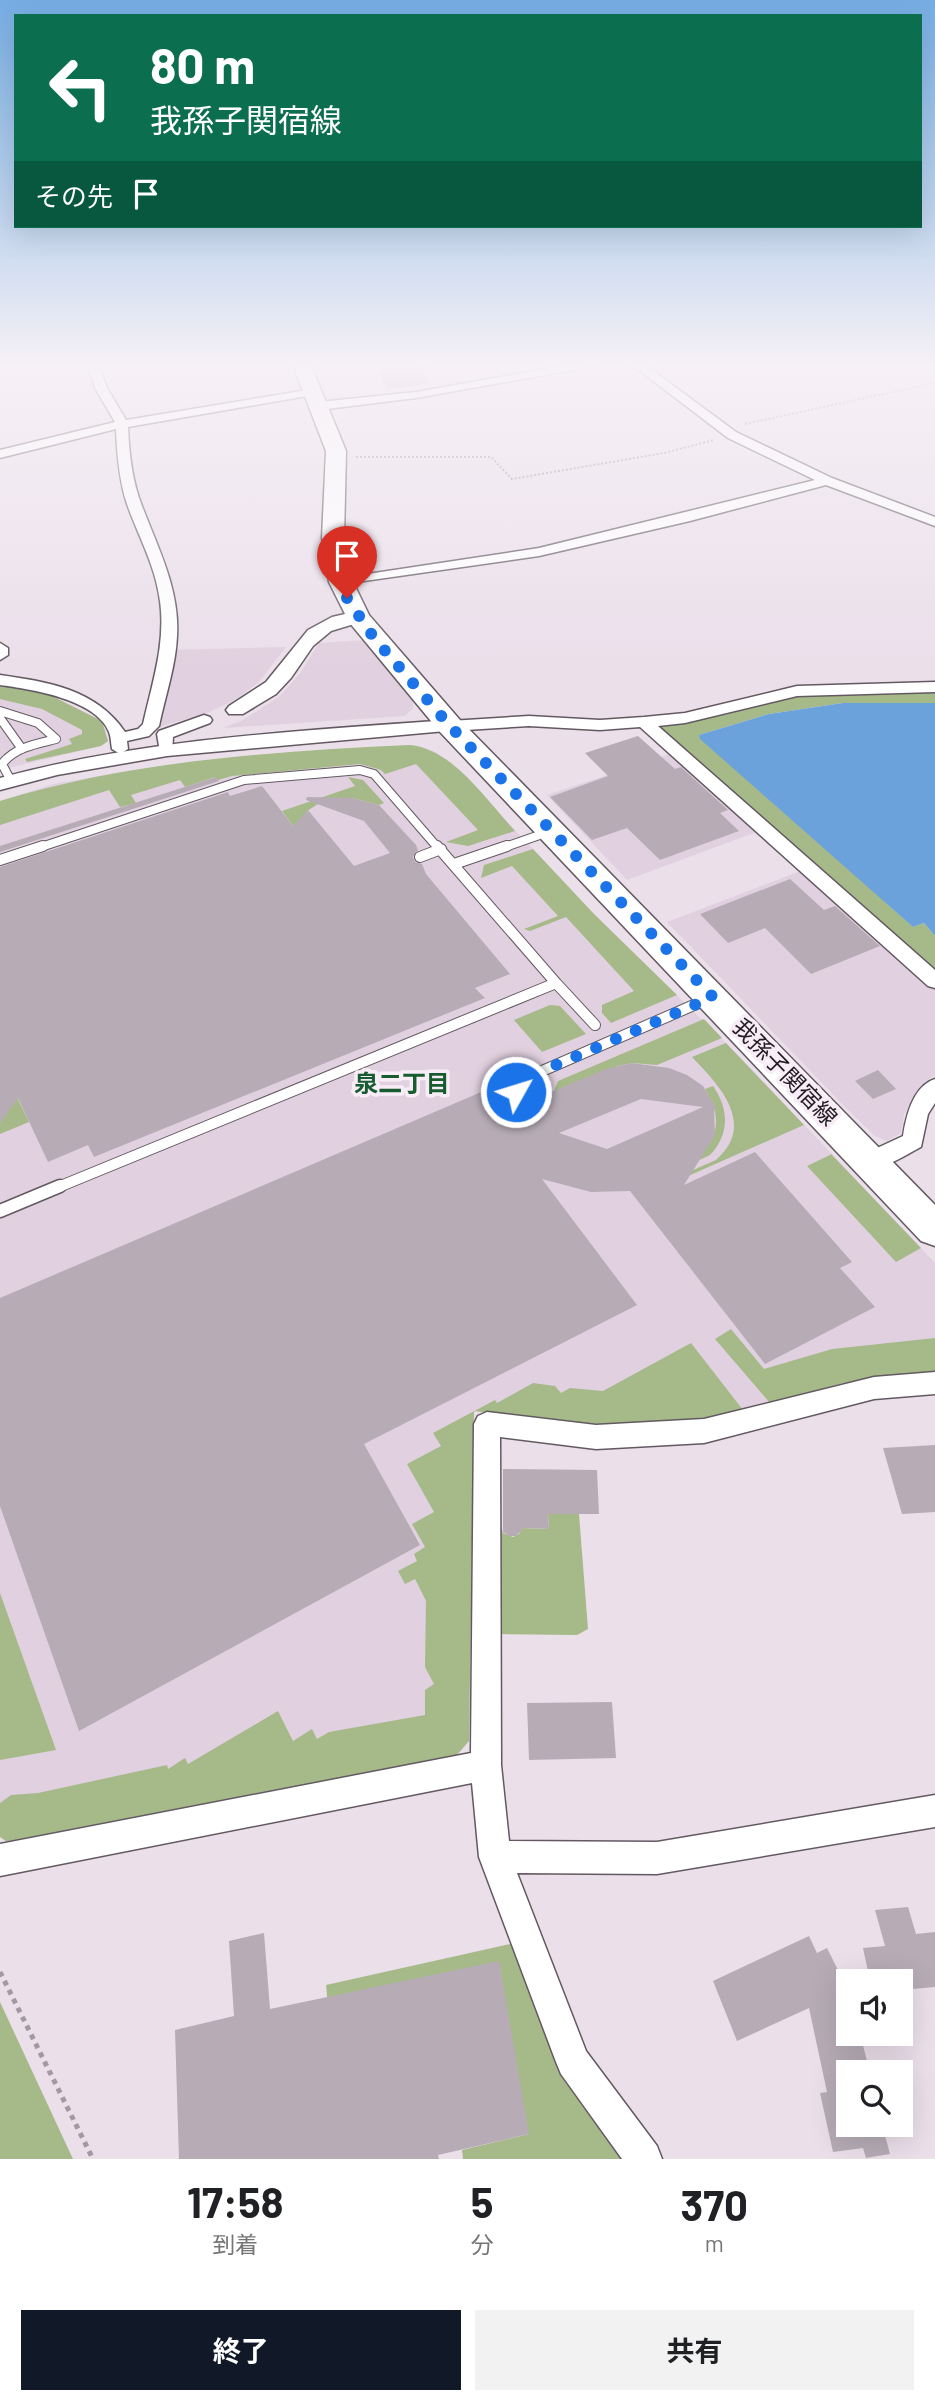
<!DOCTYPE html>
<html lang="ja">
<meta charset="utf-8">
<style>
body{margin:0;font-family:Barlow,"Noto Sans JP",sans-serif;background:#f2f2f2;color:#202124;height:100vh;display:flex;flex-direction:column;font-size:26px;white-space:nowrap}
*{box-sizing:border-box;margin:0}
p{font-size:23px;color:#757577}
.icon{flex:none;width:38px;height:38px;fill:none;stroke:currentColor;stroke-width:2;stroke-linecap:round;stroke-linejoin:round}
.map{position:relative;height:2159px;overflow:hidden}
.details{display:flex;flex-direction:column;background:#fff;flex:1}
.details>*{flex:none}
.hud{position:absolute;left:14px;top:14px;width:908px;height:214px;border-radius:0px;box-shadow:0 7px 28px #0002;background:#0b6e4f;color:#fff;overflow:hidden}
.tools{position:absolute;left:836px;top:1969px;display:grid;gap:14px}
.tools a{display:grid;place-items:center;width:77px;height:77px;border-radius:0px;background:#fff;box-shadow:0 7px 28px #0002;font-size:35px}
.pin{position:absolute;display:grid;place-items:center;width:60px;height:60px;color:#fff;margin:-72px -30px;border-radius:50% 50% 50% 0;rotate:-45deg;box-shadow:0 0 7px #0007}
.pin .icon{rotate:45deg}
.me{position:absolute;width:77px;margin:-38px;rotate:51deg;stroke-linejoin:round;filter:drop-shadow(0 0 5px #0008)}
.turn{display:flex;align-items:center;gap:24px;height:147px;padding:0 21px;font-size:32px}
.turn .icon{width:91px;height:91px;stroke-width:2.5}
.turn b{display:block;font-size:49px;line-height:60px}
.then{display:flex;align-items:center;height:66px;padding:0 21px;background:#0003;gap:14px;font-size:26px}
.eta{display:flex;justify-content:space-evenly;align-items:center;height:119px;text-align:center}
.eta b{font-size:42px;font-weight:700;line-height:49px}
.cta{display:flex;gap:14px;margin-top:auto;padding:14px 21px}
.cta a{flex:1;height:80px;border-radius:0px;background:#111827;color:#fff;font-size:28px;font-weight:700;line-height:80px;text-align:center}
.cta a+a{background:#f2f2f2;color:#202124}
.map>svg:first-child{display:block}
</style>
<div class="map">
<svg width="935" height="2159" viewBox="0 0 935 2159">
<rect width="100%" height="100%" fill="#ebdfea"/>
<path fill="#e1d0df" d="M364,640L413,699V708L405,716L223,728L241,721L279,697L301,672L319,643Z
M286,647L259,682L235,700L207,713L153,729L171,650Z
M0,685L50,695L102,721L108,741L101,746L0,770Z
M410,745L433,751L452,763L594,914L738,1055L935,1263V1372L843,1383L700,1422L588,1425L474,1411L469,1741L456,1756L0,1837V801L54,784L132,770L224,759Z
M673,753L759,831L627,880L547,795Z
M803,870L935,989V1075L929,1079L904,1114L901,1133L887,1141L875,1136L847,1109L667,922Z"/>
<path fill="#a6ba89" d="M0,685L50,695L102,721L108,741L101,746L27,762L25,759L72,744L69,739L82,734V730L42,709L0,699Z
M935,691V703H843L769,714L699,735L913,927L924,923L935,936V972L661,728L664,724L724,715L801,694Z
M410,745C453,749 487,801 515,831L468,846L446,842L478,830L416,764L385,774L381,770L360,764L232,776L218,780L215,777L185,787L180,780L131,795L136,803L120,807L109,790L0,825V801C130,761 274,751 410,745Z
M348,777L363,780L384,803L379,805L352,798L318,804L307,811L299,834L282,811L355,786Z
M533,849L594,914L677,995L611,1023L602,1013V1005L634,991L566,917L530,931L524,929L558,916L512,866L481,878L484,865Z
M550,1005L560,1006L586,1034L542,1052L514,1020Z
M704,1019L722,1038L657,1065L632,1063L618,1066L554,1091L558,1081Z
M726,1043L804,1125L636,1199V1195L716,1160C757,1124 719,1085 692,1057Z
M713,1086C729,1109 730,1134 710,1155L643,1187C684,1165 740,1146 705,1089Z
M15,1093L29,1122L0,1134V1123Z
M832,1154V1155L921,1248L896,1262L807,1166Z
M731,1329L764,1369L832,1349L935,1338V1372L843,1383L770,1403L715,1339Z
M691,1343L743,1410L700,1422L588,1425L474,1411L469,1741L456,1756L10,1844L0,1837V1803L11,1795L38,1793L167,1765L168,1769L185,1758L188,1764L278,1711L293,1741L312,1729L317,1739L329,1732L425,1715V1690L434,1684L425,1667L426,1601L415,1579L405,1584L398,1571L417,1561L414,1554L425,1547L412,1524L434,1512L407,1464L441,1446L433,1433L495,1400L497,1403L533,1383L555,1386L561,1393L570,1388L603,1391Z
M548,1514H579L588,1629L577,1635L497,1634V1527H501L503,1533L513,1537L519,1534L522,1528L549,1529Z
M0,1593L56,1750L0,1760Z
M515,1943L626,2159H463L462,2150L529,2134L333,2056L326,1985Z
M0,2002L73,2159H0Z"/>
<path fill="#6ba2db" d="M843,703H935V936L924,923L913,927L700,739L699,735L769,714Z"/>
<path fill="#b7acb6" fill-rule="evenodd" d="M421,366L429,384L388,389L379,372Z
M638,736L675,769L681,767L728,810L720,813L739,831L660,860L627,828L592,840L550,797L608,776L585,753Z
M216,777L219,781L0,852V846Z
M262,786L293,826L308,810L354,866L390,853L364,821L306,800L307,797L352,798L379,805L416,845L418,850L413,857L415,862L422,864L426,874L510,974L475,988L485,998L94,1157L88,1145L48,1162L18,1098L0,1123V867L228,792L230,796Z
M790,879L824,910L835,906L880,946L811,974L765,928L728,943L700,914Z
M632,1063L669,1068L687,1075L703,1086L717,1109H714L715,1135L684,1185L755,1152L852,1262L840,1268L875,1307L765,1364L630,1191L591,1192L542,1179L637,1305L364,1444L420,1545L79,1731L0,1506V1298L479,1093L509,1092L511,1098L518,1099L525,1092L554,1091L606,1069ZM641,1099L703,1107L607,1149L559,1133Z
M878,1070L896,1089L873,1099L855,1081Z
M935,1445V1512L902,1514L883,1448Z
M503,1469L597,1470L599,1514H548L549,1529L524,1528L516,1536H509L503,1532Z
M612,1702L616,1758L529,1760L527,1703Z
M908,1907L916,1934L935,1932V1987L901,1990V1981H870L863,1948L885,1946L875,1910Z
M264,1933L270,2009L499,1961L529,2134L438,2155L439,2159H179L175,2030L234,2016L229,1941Z
M809,1936L817,1953L827,1948L849,1992V2034H860L870,2072H849V2124H882L890,2154L866,2158L863,2148L833,2152L820,2093L827,2092L809,2008L737,2041L713,1981Z"/>
<g fill="none" stroke-linecap="round" stroke-linejoin="round">
<g stroke="#635962" stroke-width="10">
<path id="service-far2" d="M0,711L38,723L56,739C36,744 15,747 2,764L11,781
M0,718L22,749
M38,848L244,780L360,770L374,774L438,848
M502,848L551,831"/>
</g>
<g stroke="#635962" stroke-width="12">
<path id="service-far1" d="M420,857L441,849
M0,860L43,846
M454,864L507,846
M556,983L595,1025
M516,1092L526,1078L710,998
M56,1188L556,983L437,846"/>
</g>
<g stroke="#635962" stroke-width="15">
<path id="service" d="M0,1211L60,1186"/>
</g>
<g stroke="#635962" stroke-width="3">
<path id="minor" d="M87,363H98L107,388L126,420L313,389L319,392L313,395L128,427C129,453 132,481 142,506C158,548 180,590 177,636C176,665 165,697 159,726L149,736L127,741L128,749L120,754L112,749C111,744 111,737 109,732C96,699 30,689 0,685V675C48,682 96,689 125,732L138,729L143,724C152,684 166,643 160,601C155,564 139,538 127,504C119,480 117,454 116,429L0,458V450L115,422L95,388Z
M579,363H602L596,366L416,398L319,410L313,406L319,402L416,392Z
M624,363H638L648,367L736,432L832,478L935,517V526L826,485L690,521L539,556L336,585V579L341,578L539,548L815,480L728,438L640,371Z
M0,643L8,648V655L0,660Z
M935,682V692L797,696L685,723L658,726L935,970V988L928,986L640,727L600,730L529,726L450,731L442,726L450,721L529,716L600,720L644,717L685,713L797,686Z
M204,715L210,717L212,720L210,723L173,737L172,752H160L157,734L159,731Z
M935,1079V1103L928,1114L921,1147C905,1155 880,1173 862,1167L859,1161L862,1155L903,1136C906,1116 913,1086 935,1079Z
M935,1372V1394L874,1399L704,1443L596,1449L500,1437L501,1765L509,1841L657,1842L935,1795V1827L657,1874L517,1873L586,2051L657,2146L662,2159H622L561,2074L556,2062L479,1857L472,1783L0,1876V1844L471,1753L474,1424L478,1416L487,1412L596,1425L704,1419L874,1377Z"/>
</g>
<g stroke="#635962" stroke-width="3">
<path id="tertiary" d="M358,611L367,617L364,621L331,631L313,646L291,678L276,694L243,714H229L226,710L229,706L266,682L308,630L332,617Z
M450,720L457,722L460,726L457,730L167,756L57,775L0,790V778C148,738 298,731 450,720Z"/>
</g>
<g stroke="#635962" stroke-width="3">
<path id="primary" d="M292,363H310L346,451L344,538L353,582L369,615L460,720L935,1205V1246L921,1241L440,732L349,622L329,582L322,538L326,451Z"/>
</g>
<path stroke="#a299a2" stroke-width="2" stroke-dasharray="2 2" stroke-linecap="butt" d="M425,363L436,380
M932,363H935
M745,424L935,383
M356,457H491L512,479L664,453L714,440"/>
<path stroke="#a299a2" stroke-width="5" stroke-dasharray="5 5" stroke-linecap="butt" d="M0,1972L93,2159"/>
<use href="#service-far2" stroke="#fff" stroke-width="8"/>
<use href="#service-far1" stroke="#fff" stroke-width="10"/>
<use href="#service" stroke="#fff" stroke-width="12"/>
<use href="#minor" fill="#fff" fill-rule="evenodd"/>
<use href="#tertiary" fill="#fff" fill-rule="evenodd"/>
<use href="#primary" fill="#fff" fill-rule="evenodd"/>
</g>
<linearGradient id="sky" x2="0" y2="1"><stop stop-color="#76ade3"/><stop offset="0.55" stop-color="#f6f1f6"/><stop offset="1" stop-color="#f6f1f6" stop-opacity="0"/></linearGradient>
<rect width="935" height="665" fill="url(#sky)"/>
<g fill="none" stroke-linecap="round" stroke-linejoin="round">
<path stroke="#1a73e8" stroke-width="12" stroke-dasharray="0 21.6" d="M347,598L374,638L450,726L713,997L526,1078L516,1092"/>
</g>
<g text-anchor="middle" stroke-width="7" stroke-linejoin="round" paint-order="stroke">
<g font-size="23" fill="#211d21" stroke="#f8edf7">
<text transform="translate(785 1072) rotate(46)" y="8">我孫子関宿線</text>
</g>
<g font-size="24" font-weight="bold" fill="#165c30" stroke="#f8edf7">
<text x="402" y="1092">泉二丁目</text>
</g>
</g>
</svg>
<div class="tools">
<a><svg class="icon" aria-label="sound" viewBox="0 0 24 24"><path d="M4 9h4l5-4v14l-5-4H4zM17 9q2 3 0 6"/></svg></a>
<a><svg class="icon" aria-label="search" viewBox="0 0 24 24"><circle cx="10" cy="10" r="6"/><path d="M15 15l6 6"/></svg></a>
</div>
<div class="pin" style="left:347px;top:598px;background:#d93025"><svg class="icon" aria-label="arrive" viewBox="0 0 24 24"><path d="M6 21V4h12l-3 4 3 4H6"/></svg></div>
<svg class="me" style="left:516px;top:1092px" viewBox="-20 -20 40 40"><circle r="17" fill="#1a73e8" stroke="#fff" stroke-width="3"/><path d="M0-11L8 9 0 5-8 9z" fill="#fff"/></svg>
<div class="hud">
<div class="turn"><svg class="icon" aria-label="left" viewBox="0 0 24 24"><path d="M17 20v-9H6M10 6l-5 5 5 5"/></svg><div><b>80 m</b>我孫子関宿線</div></div>
<div class="then">その先<svg class="icon" aria-label="arrive" viewBox="0 0 24 24"><path d="M6 21V4h12l-3 4 3 4H6"/></svg></div>
</div>
</div>
<section class="details">
<div class="eta">
<div><b>17:58</b><p>到着</p></div>
<div><b>5</b><p>分</p></div>
<div><b>370</b><p>m</p></div>
</div>
<div class="cta"><a>終了</a><a>共有</a></div>
</section>
